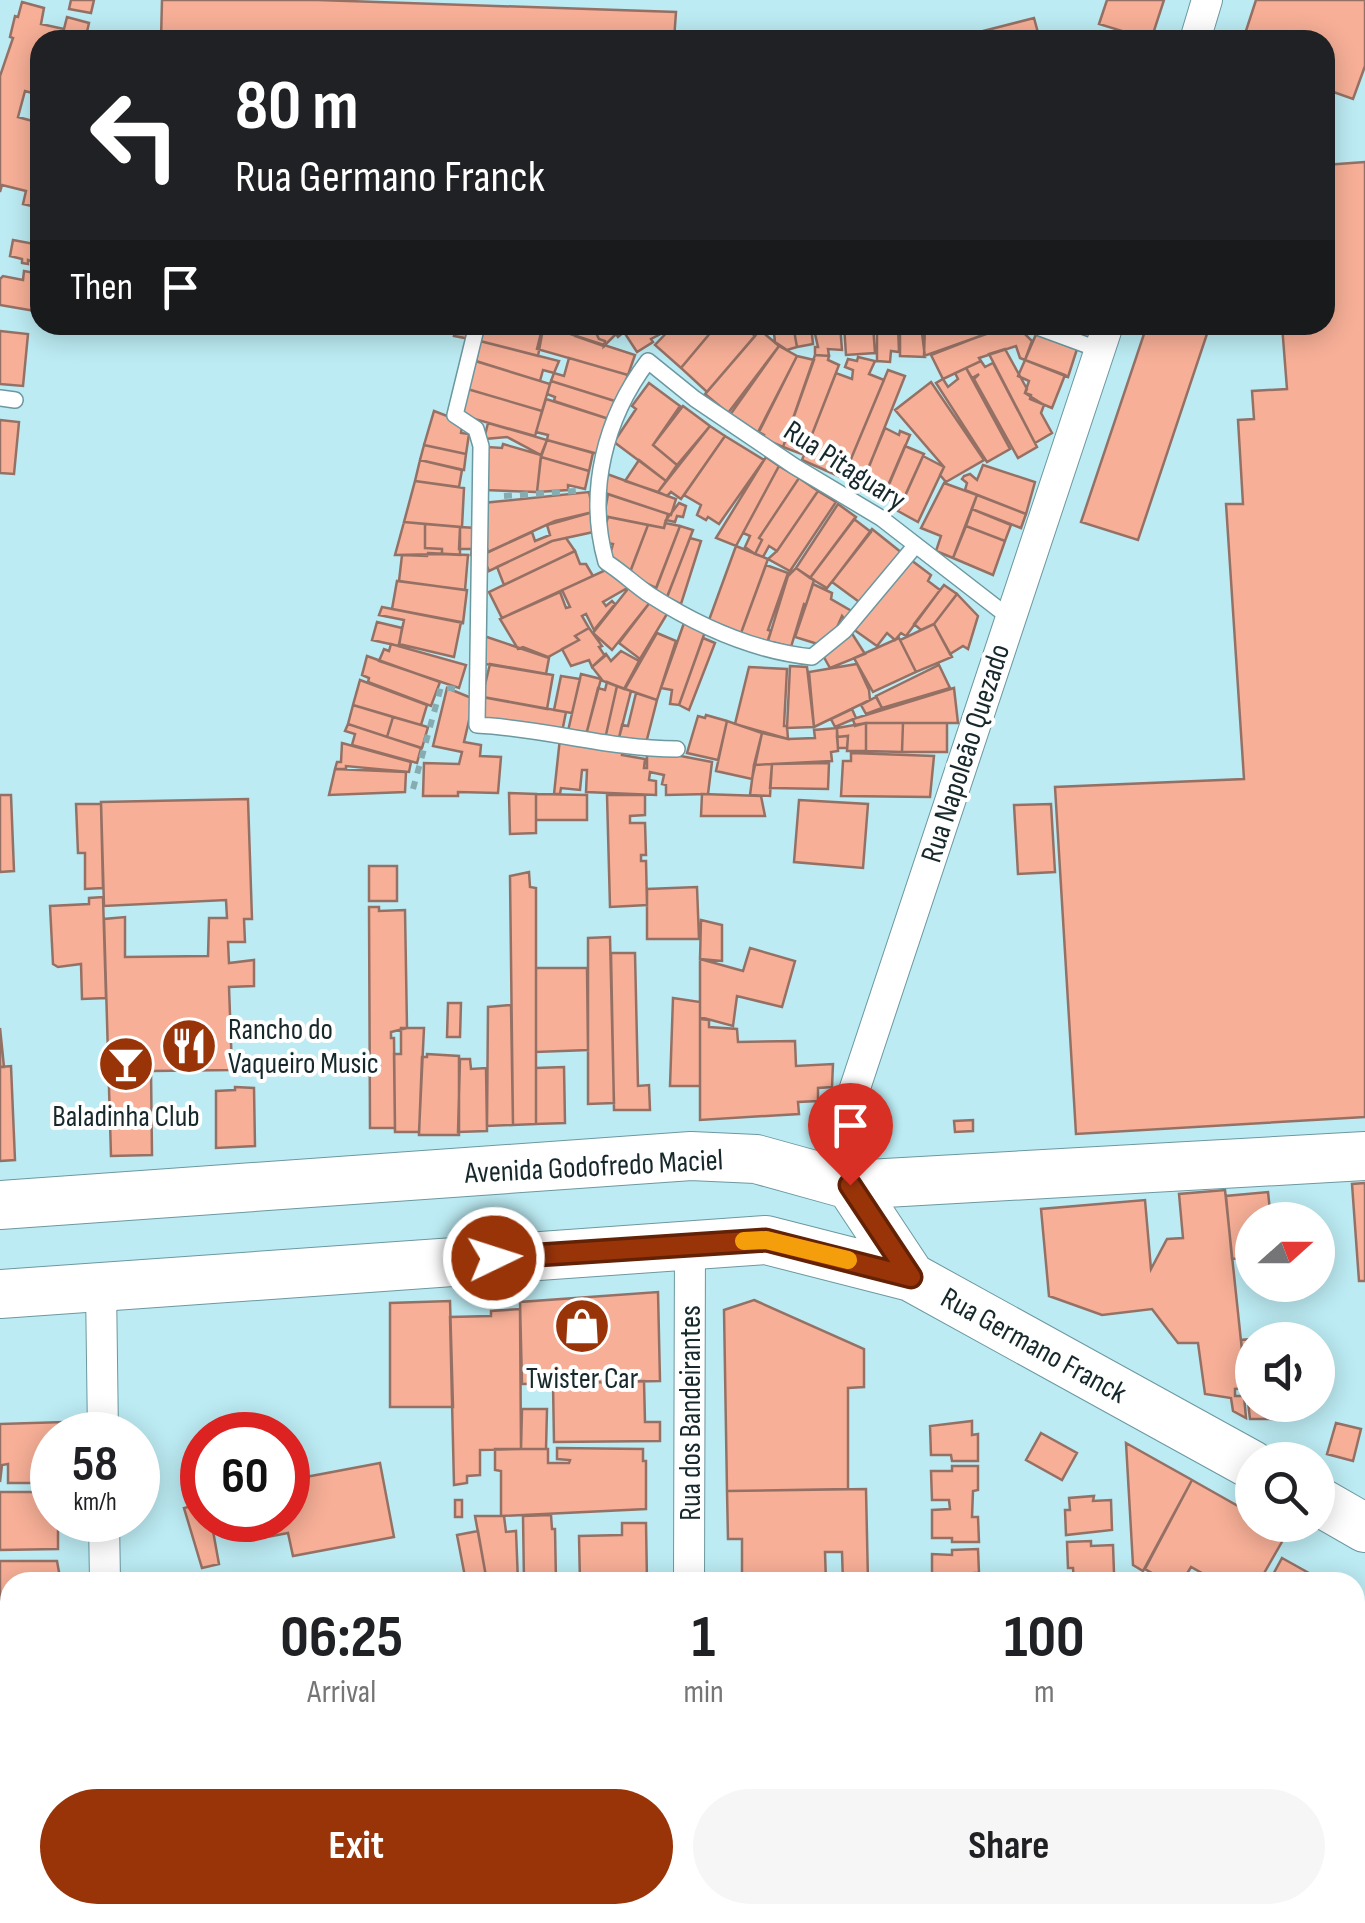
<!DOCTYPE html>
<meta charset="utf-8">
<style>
body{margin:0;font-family:"Sofia Sans Condensed",sans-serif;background:#f6f6f6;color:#202124;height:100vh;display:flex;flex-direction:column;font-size:38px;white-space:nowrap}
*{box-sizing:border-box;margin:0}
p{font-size:32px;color:#757577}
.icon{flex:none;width:55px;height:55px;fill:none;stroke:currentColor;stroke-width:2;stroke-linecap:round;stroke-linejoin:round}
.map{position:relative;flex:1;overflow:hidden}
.sheet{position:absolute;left:0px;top:1572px;width:1365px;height:352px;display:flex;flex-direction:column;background:#fff;border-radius:30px 30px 0 0;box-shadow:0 5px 25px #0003}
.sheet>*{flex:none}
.top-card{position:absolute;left:30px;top:30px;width:1305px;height:305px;border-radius:30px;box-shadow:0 5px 25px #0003;background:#202124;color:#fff;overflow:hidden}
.needle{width:65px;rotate:69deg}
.buttons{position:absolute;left:1235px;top:1202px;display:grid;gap:20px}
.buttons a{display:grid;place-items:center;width:100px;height:100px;border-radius:50%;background:#fff;box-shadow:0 5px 25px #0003;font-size:50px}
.speed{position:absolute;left:30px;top:1412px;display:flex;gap:20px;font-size:50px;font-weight:700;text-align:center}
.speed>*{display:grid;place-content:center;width:130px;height:130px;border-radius:50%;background:#fff;box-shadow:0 5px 25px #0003;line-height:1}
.speed small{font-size:25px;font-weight:400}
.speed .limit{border:15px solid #d22;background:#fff;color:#111}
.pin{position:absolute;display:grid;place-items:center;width:85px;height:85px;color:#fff;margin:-102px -42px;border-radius:50% 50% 50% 0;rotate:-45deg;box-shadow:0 0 10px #0007}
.pin .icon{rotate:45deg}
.me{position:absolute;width:110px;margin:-55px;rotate:86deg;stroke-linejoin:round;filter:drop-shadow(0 0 8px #0008)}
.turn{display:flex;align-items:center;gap:35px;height:210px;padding:0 40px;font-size:45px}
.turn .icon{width:130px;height:130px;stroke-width:2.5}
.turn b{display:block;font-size:70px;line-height:85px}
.then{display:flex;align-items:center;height:95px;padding:0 40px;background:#0003;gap:20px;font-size:38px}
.eta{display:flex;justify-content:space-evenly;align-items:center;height:170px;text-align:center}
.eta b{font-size:60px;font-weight:700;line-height:70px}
.button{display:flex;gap:20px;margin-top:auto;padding:20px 40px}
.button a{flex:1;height:115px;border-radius:60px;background:#993409;color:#fff;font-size:40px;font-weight:700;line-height:115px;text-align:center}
.button a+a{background:#f6f6f6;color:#202124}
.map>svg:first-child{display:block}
</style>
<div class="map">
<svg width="1365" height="1923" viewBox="0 0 1365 1923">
<rect width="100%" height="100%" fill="#bcebf3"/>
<path fill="#f7af97" stroke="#957165" stroke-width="2.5" d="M71,0H94L91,13L69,9Z
M162,0H318L676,12L674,40H161Z
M1107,0H1164L1151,40L1099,24Z
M1256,0H1365V66L1353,99L1325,89V40H1243Z
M22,2L44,8L41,24L64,29L67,17L89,23L86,36L91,37L90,40H40V95L25,91L18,117L40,123V208L23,204L26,191L2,185L0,192V76L13,38L10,37L15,16L18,17Z
M1034,18L1040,40H948Z
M1365,162V1117L1076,1134L1055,787L1244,779L1226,504H1243L1238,420L1254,419L1252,391L1287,389L1282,325H1325V165Z
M13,240L40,245V264L28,260V264L22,263V259L10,256Z
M24,271L40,274L35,311L0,305V279L3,276L23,280Z
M457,325H473L470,339L454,336Z
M484,325H529L543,329L538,356L480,341Z
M543,325L557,326L568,330L567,333L635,355L628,375L537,349Z
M570,325H592L599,339L605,341L604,346L575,336Z
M592,325H670L672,328L651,339L653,342L637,352L624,332L618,337L616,334L604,346L605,341L599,339Z
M674,325H717L681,368L655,345Z
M717,325H743L755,336L707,392L681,368Z
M793,325H811L813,344L797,347Z
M793,325L797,347L787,350L775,342L773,325Z
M813,325H840L842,350L828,349L829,356L815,355V347H818Z
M844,325H873L875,353L846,355Z
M877,325H898L899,352L891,351L890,362L877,361Z
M900,325H921L925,357L900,356Z
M925,325H984L989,333L924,356Z
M1008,325L1019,328L1032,341L1025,360L1020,358L1016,346L979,358L981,361L943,379L931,355Z
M1147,325H1210L1138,540L1081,522Z
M760,330L779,346L728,413L705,394Z
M0,331L28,334L23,386L0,384Z
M1037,332L1078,346L1068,377L1025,360Z
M480,341L559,361L554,373L543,370L540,381L476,361Z
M779,346L797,356L756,436L730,415Z
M1005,349L1027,389L1025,393L1044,405L1041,413L1052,433L1035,443L989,354Z
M815,355L829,356L828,360L839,365L804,455L783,447Z
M797,356L814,360L783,447L762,438L764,435L759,432Z
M858,357L875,361L869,374L884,380L843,478L802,460L836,373L852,379L853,370L845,367L848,359L857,361Z
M569,358L628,375L618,402L551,381L554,373L564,376Z
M472,360L550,384L542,411L464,388Z
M1025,360L1065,375L1052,408L1030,399L1031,395L1025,393L1029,381L1018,376Z
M981,361L985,367L993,363L1037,447L1018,458L974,379L979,374L972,378L966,368Z
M966,368L1010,449L987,462L936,383L943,379L948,387L958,379L955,373Z
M888,370L905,376L861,487L843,478Z
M551,381L618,402L612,420L554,401L555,397L547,394Z
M931,382L984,460L946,482L940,475L944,467L895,410Z
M649,383L680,406L653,445L677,465L666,481L614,442L636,409L632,406Z
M464,388L542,411L535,436L457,414Z
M546,399L609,419L598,454L547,440L548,435L536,432Z
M683,406L710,426L677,465L653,445Z
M434,411L463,422L461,433L469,434L466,454L424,445Z
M0,420L19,422L14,474L0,473Z
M488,423L547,440L541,455L507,437L484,439Z
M710,426L725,436L681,499L671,492L667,496L658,492Z
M885,428L899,435L900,431L910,435L882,501L859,490Z
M725,436L764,460L719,524L708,517L706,520L697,515L701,505L684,495Z
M547,440L593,453L589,471L541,457Z
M503,444L541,455L537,492L485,490L488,447L502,448Z
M424,445L466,454L464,470L420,460Z
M905,446L924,454L901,505L883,497Z
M923,456L944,467L918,522L898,511Z
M541,457L589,471L585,489L568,485V490L537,492Z
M766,457L779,466L736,546L716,538Z
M420,460L462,470L459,487L415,481Z
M639,460L666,481L658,492L625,481Z
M983,465L1035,482L1026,514L965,490L967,483L962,479L964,476L970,474L977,480Z
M779,466L799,478L759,538L762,540L755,554L745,547L750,536L743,533Z
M607,474L676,499L671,515L601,492Z
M799,478L818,491L777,551L769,546L763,557L755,554L762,540L759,538Z
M415,481L464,488L462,527L404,522Z
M944,483L977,495L953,558L936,551L941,536L921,528Z
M818,491L836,502L790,571L768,559L777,551Z
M589,492L593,512L555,521L488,552L479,524L483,503Z
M608,494L668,514L664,528L604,516Z
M977,495L1026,514L1021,528L972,509Z
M679,503L686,506L683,517L677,516L675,522L666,520Z
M838,504L856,517L810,578L796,568Z
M972,509L1011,525L1005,541L966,526Z
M593,512L598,531L552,541L489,571L482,555L532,532L535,541L550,535L547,525Z
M608,517L648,525L630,572L608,561L613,544L607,543L605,527Z
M854,519L871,532L827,588L810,578Z
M404,522L425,524V548L442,549V554L395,555Z
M665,523L680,526L656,588L629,575L648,525L664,528Z
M425,524L460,527V555L442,554V549L425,548Z
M680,526L693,530L666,600L654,594Z
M966,526L1005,541L993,575L953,558Z
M460,527L476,528V555H471L472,549H459Z
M872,529L902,553L862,604L832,582Z
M566,538L575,551L504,585L497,567L552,541Z
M690,538L701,541L681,604L667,597Z
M736,546L768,559L741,633L709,620Z
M575,551L580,564H586L593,576L502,618L489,592Z
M428,553L468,555L465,590L399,581L402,555L427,556Z
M907,557L931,575L928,581L940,590L906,636L901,633L895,640L887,633L877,646L853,629Z
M766,565L788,573L768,630L771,631L767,643L741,633Z
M610,568L629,587L603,602L606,606L612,601L615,604L594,630L586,614L582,616L589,628L575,636L579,640L548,657L523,647L518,649L500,619L560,592L566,608L570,607L562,590Z
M796,568L814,580L806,605L804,604L791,647L768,641L788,576Z
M397,581L467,590L463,623L392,609Z
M813,584L832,593L831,599L855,613L846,621L842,616L835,632L821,645L795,637Z
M631,585L651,601L612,650L593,633Z
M944,585L957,594L934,624L921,630L914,624Z
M957,594L978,616L968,649L963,646L950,654L934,624Z
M651,601L667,614L640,659L619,643Z
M382,607L461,622L454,657L399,644L404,620L379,615Z
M377,622L402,628L399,646L372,640Z
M684,623L705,632L679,705L670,704L672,690L661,688Z
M934,624L952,657L916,672L900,640Z
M589,628L602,646L599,647L605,656L592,667L589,660L571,666L562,649L579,640L575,636Z
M851,632L865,654L830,668L821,652Z
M657,633L676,641L657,700L625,689Z
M484,636L549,658L546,674L479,663Z
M703,638L715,643L689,710L679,705Z
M899,638L916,672L873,692L854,658Z
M391,644L466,665L459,688L379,661L384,649L389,651Z
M621,651L639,661L624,689L603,681L592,667L606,654L611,661Z
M367,656L440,682L431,706L368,682L369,678L362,675Z
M490,664L553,675L547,709L482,697Z
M857,664L869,690L870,700L814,727L809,672Z
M939,665L950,688L882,708L876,696Z
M790,666L807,667L814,727L787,728Z
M749,667L787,669L784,726H787L788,739L735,724Z
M581,674L601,679L586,735L568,731Z
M561,676L580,679L572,713L554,710Z
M360,680L427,705L421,725L353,705Z
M607,682L617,686L605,739L586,735L598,688L605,690Z
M617,686L631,691L618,742L605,739Z
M447,688L474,699L464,742L481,745L480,756L501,757L498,793L458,792V796H423L424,763L459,764L462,752L433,746Z
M954,688L958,723H866L855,726L853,719Z
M636,693L657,700L645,747L618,742L622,725L628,726Z
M483,697L566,712L562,732L478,721Z
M876,697L882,708L866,714L861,705Z
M353,705L393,717L387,737L348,724Z
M852,709L856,718L835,727L831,719Z
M706,715L727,721L718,760L687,753L698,716L705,718Z
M393,717L428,727L422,748L387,737Z
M727,721L762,733L752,779L716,771Z
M866,723V751H847L848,736L837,737V728Z
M866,723H903L902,752L866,751Z
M903,723H947V752H902Z
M348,724L421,748L417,763L352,745L355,734L345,731Z
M837,728L838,751L831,752L832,761L754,765L762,733L788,739L815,738L814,730Z
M848,736L847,748H838L837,737Z
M560,738L623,750L622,755L645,759L644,768H647V752L655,751L712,762L708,794L666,795V785L662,784L664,775L650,772L649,780L656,781V795L586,792L587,770H582L580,790L561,788L560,794H554Z
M342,743L411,762L409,772L346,766V769H335L337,762H341Z
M851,753L934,756L930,797L841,796L843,761H851Z
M829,763L828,789L770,788L772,764Z
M772,764L770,796L750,795L754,765Z
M335,769L406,772L405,792L329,795Z
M509,793L536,794V833L510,834Z
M536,794L587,795V820H536Z
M702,794L761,796L765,816H701Z
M0,795H11L14,871L0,872Z
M607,795H645V815L630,816V823H645L646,855H641V861H646L647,905L610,907Z
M248,799L252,919H244L245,942H228L229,963L254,960V986L229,987L232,1070L151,1071L152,1155L111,1156L104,919L125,917V957L208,956L209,918H227L226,900L104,906L101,802Z
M799,800L868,804L863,868L794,862Z
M76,804H101L103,888L85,889V853H78Z
M1051,804L1055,872L1018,874L1014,805Z
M369,866H397V901H369Z
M529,872L530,887L536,888V1124L513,1125L510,876Z
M697,887L699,939H647V889Z
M103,897L106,998L82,999L81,964L58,967L53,964L50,906L89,904V898Z
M369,907H379V911L405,910L407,1028L391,1032V1038H394L395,1128H370Z
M701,920L722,925V961L700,959Z
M610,937L614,1103L588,1104V938Z
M750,948L795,961L782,1007L737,996L733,1026L700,1017V959L743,971Z
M611,953H635L638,1086L649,1085L650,1110H614Z
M536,968H587L588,1050L536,1052Z
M673,998L700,1002V1086H670Z
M448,1003H461L460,1037H447Z
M511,1005L513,1125L487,1126L488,1007Z
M700,1019L709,1020V1027L737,1029L738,1042L795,1041L796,1066L833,1064L832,1087L818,1088V1101L798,1102L799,1114L700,1120Z
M0,1028L4,1067H0Z
M401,1028H424L419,1132H395L394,1054H401Z
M427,1054L459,1056V1135H419L422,1057H427Z
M460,1059H470L471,1069L486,1068L487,1131L458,1132Z
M11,1066L15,1160L0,1161V1067Z
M564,1067L565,1123L536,1124V1068Z
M235,1087L254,1088L255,1146L216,1148V1091L235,1090Z
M973,1120V1131L955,1132L954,1121Z
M1365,1183V1281H1359L1352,1184Z
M1225,1190L1246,1388L1235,1389V1396H1244L1246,1418L1233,1411L1231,1398L1205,1394L1198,1343H1178L1152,1309L1102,1315L1049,1296L1041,1209L1145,1200L1151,1269L1167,1239L1183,1238L1179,1194Z
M1268,1192L1271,1220H1252V1257L1232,1259L1226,1196Z
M658,1292L660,1381L522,1384L520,1302Z
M754,1300L864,1349V1387L848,1388V1489L727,1491L724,1310Z
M450,1301L453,1407H390V1303Z
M520,1309L521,1449L480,1450V1475L467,1476V1483L454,1485L450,1317L491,1316V1311Z
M1263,1338L1252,1340V1405H1271L1272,1419H1250L1241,1340Z
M644,1381L645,1422H660V1441L554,1442L553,1383Z
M522,1409H547L546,1449H521Z
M972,1421V1435L978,1434V1461H952L951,1455H931L930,1426Z
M64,1422V1435H52V1483H8V1464L2,1465L0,1482V1424Z
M1336,1423L1361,1429L1353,1461L1327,1454Z
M1041,1433L1077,1453L1062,1480L1026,1460Z
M1126,1443L1192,1480L1143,1571L1133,1565Z
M557,1448L643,1449V1461H646V1509L501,1516V1471L495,1470V1449H548V1463H569L570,1460L557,1459Z
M380,1463L394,1537L293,1556L288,1533L251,1540L247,1520H288V1496L298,1494L295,1479Z
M952,1466H978V1490L973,1491L972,1517H978L979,1542H952V1538H932V1510L950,1509L949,1500H932L931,1471H952Z
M1192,1480L1252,1514V1525H1272L1287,1533L1259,1582H1218L1191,1567L1182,1582H1150L1155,1575L1145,1569Z
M866,1489L868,1582H843L842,1552H825L826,1582H742V1539H728L727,1491Z
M0,1492H52V1520H58V1549L0,1550Z
M1094,1496L1093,1501L1111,1500L1112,1530L1066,1535L1065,1510H1070L1069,1498Z
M455,1500H462V1517H455Z
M202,1503V1520H211L219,1564L202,1568L184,1508Z
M551,1515L552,1529H555L556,1582H524L523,1516Z
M475,1516H504L506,1532L516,1531L518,1582H487Z
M622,1523H646L647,1582H580L579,1536L622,1535Z
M478,1531L487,1582H466L457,1535Z
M1091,1541V1546L1113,1545L1114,1573L1098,1574V1582H1074L1073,1568H1068L1067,1542Z
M978,1549L979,1573H975V1582H932V1554L952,1555V1550Z
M1282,1558L1325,1582H1269Z
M0,1561H57L59,1572V1582H10V1620L7,1624H0Z
M0,1625H10V1687H4V1693H0Z
M1365,1681V1856L1361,1863L1355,1860V1699Z
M0,1693H10V1758H0Z
M0,1762H10V1830H0Z
M0,1830H10V1893H0Z
M1365,1856V1923H1358L1342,1915H1355V1874Z
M10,1899V1915H62V1923H0V1900Z
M146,1915H233V1923H146Z
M233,1915H294V1923H233Z
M300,1915H369L370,1923H300Z
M369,1915H437V1923H370Z
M450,1915H498V1923H450Z
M515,1915H563V1923H515Z
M595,1915H653V1923H595Z
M739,1915H845V1922L739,1923Z
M1027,1915H1086V1923H1027Z
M1118,1915H1332L1328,1923H1115Z"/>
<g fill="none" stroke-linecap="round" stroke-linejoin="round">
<g stroke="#6c98a0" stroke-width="18">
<path id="service" d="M477,325L455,415L476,429L481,446L477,725C544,728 609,749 677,749
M1032,325L1100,350
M0,398L15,400
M915,546L844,631L812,657C753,651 700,627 650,595C635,585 622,572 606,562C586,492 605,418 648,361L695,399L794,466L881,518L1010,618"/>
</g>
<g stroke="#6c98a0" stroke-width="32">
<path id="minor" d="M1195,40L1207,0
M850,1185L847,1112L1108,325
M101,1286L103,1435
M104,1520L105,1582
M689,1582L690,1243
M112,1915V1923
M695,1915V1923"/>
</g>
<g stroke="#6c98a0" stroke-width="50">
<path id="primary" d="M850,1185L911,1277L1252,1465
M0,1205L691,1156L756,1159L850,1185L1365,1156
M0,1294L766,1240L911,1277
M1318,1501L1365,1528"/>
</g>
<path stroke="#86acb2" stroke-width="6" stroke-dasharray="8 8" stroke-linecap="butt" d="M504,496L576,491
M413,789L441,687L456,689"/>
<use href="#service" stroke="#fff" stroke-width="15"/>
<use href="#minor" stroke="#fff" stroke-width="30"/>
<use href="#primary" stroke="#fff" stroke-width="48"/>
</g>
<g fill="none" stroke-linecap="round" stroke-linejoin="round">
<g stroke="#632206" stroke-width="25">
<path id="route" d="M494,1258L766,1240L911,1277L850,1185"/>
</g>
<use href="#route" stroke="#993409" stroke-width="18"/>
<path stroke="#f59e0b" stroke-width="18" d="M744,1241L766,1240L848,1260"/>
</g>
<defs>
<g id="restaurant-disc" transform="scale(2.875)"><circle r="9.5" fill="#993409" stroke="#fff"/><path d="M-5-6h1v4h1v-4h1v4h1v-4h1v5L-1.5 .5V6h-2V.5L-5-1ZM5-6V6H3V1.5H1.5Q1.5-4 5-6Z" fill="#fff"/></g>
<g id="bar-disc" transform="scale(2.875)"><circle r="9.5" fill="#993409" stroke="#fff"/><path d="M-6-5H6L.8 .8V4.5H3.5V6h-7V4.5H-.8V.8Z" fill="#fff"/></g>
<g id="shop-disc" transform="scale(2.875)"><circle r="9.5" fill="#993409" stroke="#fff"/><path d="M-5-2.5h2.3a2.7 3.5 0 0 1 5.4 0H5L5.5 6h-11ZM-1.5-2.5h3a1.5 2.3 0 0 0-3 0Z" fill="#fff"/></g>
</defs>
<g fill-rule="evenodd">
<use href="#restaurant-disc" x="189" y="1046"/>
<use href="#bar-disc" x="126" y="1064"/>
<use href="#shop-disc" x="582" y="1326"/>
</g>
<g text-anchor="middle" stroke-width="8" stroke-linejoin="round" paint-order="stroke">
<g font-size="30" fill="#16282b" stroke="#fff">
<text transform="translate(845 465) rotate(33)" y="10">Rua Pitaguary</text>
<text transform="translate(965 753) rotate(-72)" y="10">Rua Napoleão Quezado</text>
<text transform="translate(594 1166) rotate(-3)" y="10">Avenida Godofredo Maciel</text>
<text transform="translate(1034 1345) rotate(29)" y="10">Rua Germano Franck</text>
<text transform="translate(690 1413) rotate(-90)" y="10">Rua dos Bandeirantes</text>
</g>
<g font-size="30" fill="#16282b" stroke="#fff">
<text x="228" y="1039" text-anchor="start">Rancho do<tspan x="228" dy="34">Vaqueiro Music</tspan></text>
<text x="126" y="1126">Baladinha Club</text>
<text x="582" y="1388">Twister Car</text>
</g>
</g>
</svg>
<div class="buttons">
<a><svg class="needle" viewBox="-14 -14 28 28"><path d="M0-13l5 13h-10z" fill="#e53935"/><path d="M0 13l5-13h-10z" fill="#757577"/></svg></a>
<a><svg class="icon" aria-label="sound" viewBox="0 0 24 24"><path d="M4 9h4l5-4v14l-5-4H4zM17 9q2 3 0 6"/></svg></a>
<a><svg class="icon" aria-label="search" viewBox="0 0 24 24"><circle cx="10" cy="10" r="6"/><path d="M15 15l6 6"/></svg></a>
</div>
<div class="speed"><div>58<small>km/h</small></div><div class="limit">60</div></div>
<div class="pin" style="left:850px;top:1185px;background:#d93025"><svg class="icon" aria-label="arrive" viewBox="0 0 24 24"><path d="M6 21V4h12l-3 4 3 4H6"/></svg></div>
<svg class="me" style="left:494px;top:1258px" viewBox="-20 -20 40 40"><circle r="17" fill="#993409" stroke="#fff" stroke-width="3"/><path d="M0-11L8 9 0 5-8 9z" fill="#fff"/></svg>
<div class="top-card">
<div class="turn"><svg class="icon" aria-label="left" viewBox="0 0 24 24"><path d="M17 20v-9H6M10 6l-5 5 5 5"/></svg><div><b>80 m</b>Rua Germano Franck</div></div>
<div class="then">Then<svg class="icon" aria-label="arrive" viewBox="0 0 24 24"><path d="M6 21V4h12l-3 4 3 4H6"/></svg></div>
</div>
<section class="sheet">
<div class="eta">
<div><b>06:25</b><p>Arrival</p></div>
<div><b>1</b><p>min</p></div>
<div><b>100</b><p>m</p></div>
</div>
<div class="button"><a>Exit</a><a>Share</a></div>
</section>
</div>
